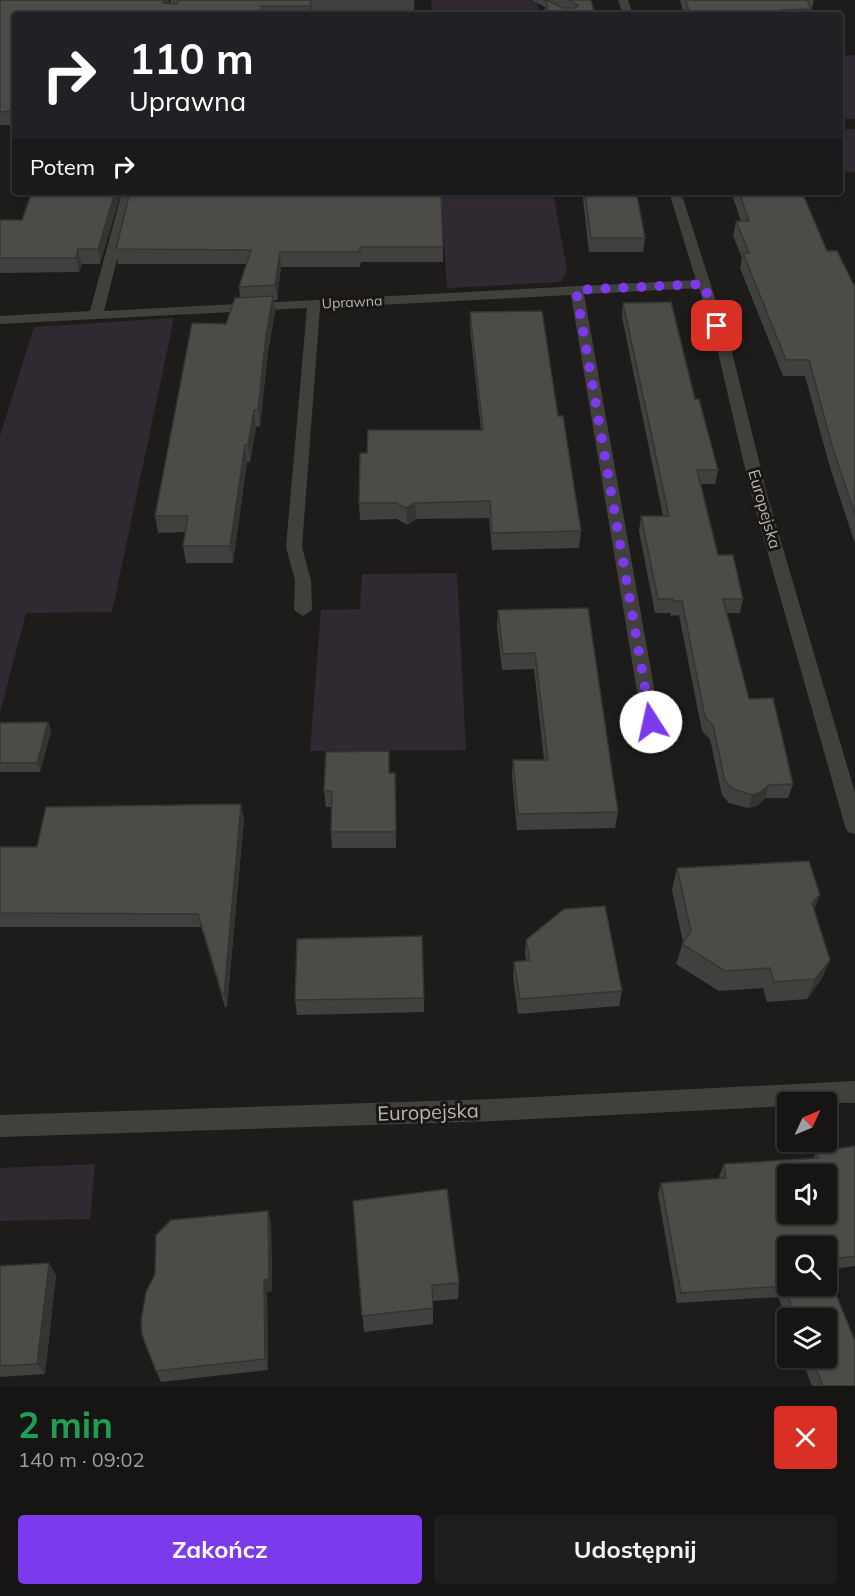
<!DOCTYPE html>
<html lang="pl">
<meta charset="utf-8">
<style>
body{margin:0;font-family:Mulish,sans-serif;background:#1f1e1d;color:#f1f3f6;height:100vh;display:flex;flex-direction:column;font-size:22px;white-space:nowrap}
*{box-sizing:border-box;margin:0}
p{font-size:20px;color:#9e9fa0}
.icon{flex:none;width:33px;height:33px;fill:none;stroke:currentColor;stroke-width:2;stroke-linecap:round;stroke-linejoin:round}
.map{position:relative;height:1386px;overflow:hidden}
.side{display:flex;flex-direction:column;background:#161514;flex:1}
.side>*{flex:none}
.top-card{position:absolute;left:12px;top:12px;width:831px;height:183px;border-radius:6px;box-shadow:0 2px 4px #0004,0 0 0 2px #353434;background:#202124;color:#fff;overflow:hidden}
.needle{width:39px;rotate:46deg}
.tools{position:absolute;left:777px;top:1092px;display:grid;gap:12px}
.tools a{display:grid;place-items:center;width:60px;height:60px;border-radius:6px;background:#161514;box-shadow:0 2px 4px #0004,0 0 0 2px #353434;font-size:30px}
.pin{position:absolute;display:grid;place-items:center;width:51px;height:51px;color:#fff;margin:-26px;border-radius:12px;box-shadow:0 3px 9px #0006}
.me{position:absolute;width:66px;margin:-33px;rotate:350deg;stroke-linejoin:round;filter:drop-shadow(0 0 4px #0008)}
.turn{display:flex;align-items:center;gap:21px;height:126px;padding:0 18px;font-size:27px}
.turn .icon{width:78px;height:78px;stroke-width:2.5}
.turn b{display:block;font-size:42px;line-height:51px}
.then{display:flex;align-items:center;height:57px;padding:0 18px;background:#0003;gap:12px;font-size:22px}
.round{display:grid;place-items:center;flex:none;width:63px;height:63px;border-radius:6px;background:#1f1e1d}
.headline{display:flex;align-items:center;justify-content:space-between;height:102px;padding:0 18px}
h1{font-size:36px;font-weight:700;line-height:45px;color:#1e9e55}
.cta{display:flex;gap:12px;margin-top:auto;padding:12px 18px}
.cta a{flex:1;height:69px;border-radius:6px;background:#7c3aed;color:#fff;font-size:24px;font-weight:700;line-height:69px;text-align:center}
.cta a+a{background:#1f1e1d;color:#f1f3f6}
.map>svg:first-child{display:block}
</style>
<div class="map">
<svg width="855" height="1386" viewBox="0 0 855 1386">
<rect width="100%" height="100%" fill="#1d1c1b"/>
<path fill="#312932" d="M431,0H529L537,3L540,15H432Z
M855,55V119H840V56Z
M840,129H855V172H840Z
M441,192H553L567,271L561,282L447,288Z
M174,318L112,612L26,613L0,713V436L34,327Z
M457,573L466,750L310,751L321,610L360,609L362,574Z
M95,1164L90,1219L0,1221V1168Z"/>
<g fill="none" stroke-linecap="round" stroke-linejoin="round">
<path fill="#41403c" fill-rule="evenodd" d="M171,0H181L177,15H167Z
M531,0H544L575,15H562Z
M618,0H628L633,15H623Z
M122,192H134L104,311L696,280L669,192H681L731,348L767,494L855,793V834L848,832L845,826L751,494L717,348L699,288L584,294L660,721L657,726H645L642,721L571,295L320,308L302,547L311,581L312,610L303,616L294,610L295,581L286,547L307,308L0,324V316L90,311Z
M855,1081V1103L788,1102V1106L494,1121L0,1137V1115L494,1099Z"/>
</g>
<path fill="#42403e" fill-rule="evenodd" d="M0,0H169L168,4H177L178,0H414V11H312L311,15H15V125H0Z
M546,0L563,8L547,0H591L595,15H546L545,9Z
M680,0H814L810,15H684Z
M121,192L100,264H82L79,272L0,273V220H22Z
M583,192H632L645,238L643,252H589L583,199Z
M731,192H802L827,251L855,287V544L829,464L805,376H783L740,268L742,258L733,236L736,221H741Z
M322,193L443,247V262H361L360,267H281L277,300H274L275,312L268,351L260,426L256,427L250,462H247L233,563H186L183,546L185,532L158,533L155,516L226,324L240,298L239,287L246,264H118L116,249Z
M623,303L695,399L718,470L715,484H700L718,555L743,599L740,613H727L749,699L793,784L788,798H765L757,806L748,808L729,803L722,795L710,739L702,731L679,615L671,616L670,613H655L639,531L641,516H663L622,317Z
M470,312L558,416L581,531L579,548L492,550L489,518L416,519L407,525L397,519L360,520L359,503L367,453L481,430L470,328Z
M588,608L618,812L615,828L517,830L512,776L513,760H544L534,669L502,670L497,626L498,610Z
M48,722L51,731L40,772H0V723Z
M389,773H395L396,848H332L331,832V807H326L324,791Z
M244,819L227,1007H225L201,927H0V847H37Z
M677,868L814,910L830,960L821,980L807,999L767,1002L763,988L719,991L676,964L683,942L672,890Z
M526,940L622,991L619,1006L518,1014L513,977L514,962L526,960L525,955Z
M424,998V1012L297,1015L295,1000Z
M855,1146V1266L827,1270L855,1386H812L801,1358H826V1318H788V1321L778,1297L677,1303L658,1194L661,1183L720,1179L719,1176L724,1164L813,1159L816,1152ZM826,1246V1286H788Z
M353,1201L459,1283L458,1299L433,1301V1324L364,1332Z
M271,1223L272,1291L267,1292L268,1370L161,1382L156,1371Z
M0,1266L56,1275L45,1374L0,1377Z"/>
<path fill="#363432" d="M164,0H169L166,15L163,3Z
M311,0L312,11L311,15L310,6Z
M115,192H121L100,264L98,249Z
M78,249L82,264L79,272L76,258Z
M280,252L281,267L277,300L275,285Z
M273,296L275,312L268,351L260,426L258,410L266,335Z
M254,410L256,427L250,462L248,445Z
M245,445L247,462L233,563L230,546Z
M415,503L416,519L407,525L406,508Z
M48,722L51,731L40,772L37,763Z
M769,785L765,798L757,806L748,808L752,795Z
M241,804L244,819L227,1007L224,994Z
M820,895L812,916V903Z
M830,960L821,980L807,999L815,979Z
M268,1211L271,1223L272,1291L267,1292L268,1370L265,1359L264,1280Z
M49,1263L56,1275L45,1374L37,1364Z"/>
<path fill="#4d4b48" stroke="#363432" stroke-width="1.5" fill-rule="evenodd" d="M0,0H164L163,3L177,4L178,0H311L310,6H261L260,15H15V111L0,112Z
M546,0L563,8H576L578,5L568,0H591L595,15H554V12H548Z
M686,0H807L811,9L781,10L785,15H690Z
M32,192H115L98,249H78L76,258H0V220H22Z
M130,192H441L443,247H360V252H280L275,285L239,287L251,250L116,249Z
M585,192H632V195H637L645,238H591Z
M739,192H802L827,251H837L855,287V514L833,449L809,360H786L743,253H749L736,221H749Z
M273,296L266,335L258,410H254L248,445H245L230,546H183L188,516H155L192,323L226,324L235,298Z
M671,302L695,399H699L718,470H697L718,555H733L743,599H723L749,699L773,698L793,784L769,785L761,792L752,795L733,789L725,781L713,725L705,717L682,601H673V599H658L641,516H669L623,303Z
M542,311L558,416H563L581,531L492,533L490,501L415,503L406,508L396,503H359L360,453H367L368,430H483L470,312Z
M588,608L618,812L518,814L513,760H548L535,653L503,654L498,610Z
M48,722L37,763H0V723Z
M389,751V773H395L396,832H331L332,791H324L326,752Z
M241,804L224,994H222L198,914L0,913V847H37L46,807Z
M809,861L820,895L812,903L830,960L815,979L774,982L770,968L725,971L682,944L691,931L677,868Z
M605,906L622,991L520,999L514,962L530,960L526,940L564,909Z
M422,936L424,998L295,1000L297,939Z
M855,1146V1256L826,1260V1246H788V1286H826V1270L855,1341V1386H823L812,1358H826V1318H797L784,1286L681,1293L661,1183L726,1178L724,1164L819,1158L816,1152ZM788,1174H826V1214H788Z
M447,1189L459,1283L432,1285L433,1308L362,1316L353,1201Z
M268,1211L269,1279L264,1280L265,1359L156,1371L142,1335L141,1321L146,1292L155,1274L156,1235L171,1220Z
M49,1263L37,1364L0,1366V1266Z"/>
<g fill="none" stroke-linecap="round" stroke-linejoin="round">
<path stroke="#7c3aed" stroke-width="10" stroke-dasharray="0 18" d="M651,722L576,290L704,284L717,326"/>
</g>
<g text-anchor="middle" stroke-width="6" stroke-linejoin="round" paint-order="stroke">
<g font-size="14" fill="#bbb5af" stroke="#181716">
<text transform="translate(352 302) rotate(-3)" y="5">Uprawna</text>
</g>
<g font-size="16" fill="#bbb5af" stroke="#181716">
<text transform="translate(765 509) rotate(74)" y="6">Europejska</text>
</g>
<g font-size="20" fill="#bbb5af" stroke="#181716">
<text transform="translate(428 1112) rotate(-2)" y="7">Europejska</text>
</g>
</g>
</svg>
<div class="tools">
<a><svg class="needle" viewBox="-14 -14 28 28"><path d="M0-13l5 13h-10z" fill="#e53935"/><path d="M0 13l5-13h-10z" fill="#9e9fa0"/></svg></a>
<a><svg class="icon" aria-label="sound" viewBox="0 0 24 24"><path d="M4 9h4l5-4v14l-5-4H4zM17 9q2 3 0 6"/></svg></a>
<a><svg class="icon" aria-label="search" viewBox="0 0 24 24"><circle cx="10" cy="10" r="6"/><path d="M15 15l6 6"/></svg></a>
<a><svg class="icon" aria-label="layers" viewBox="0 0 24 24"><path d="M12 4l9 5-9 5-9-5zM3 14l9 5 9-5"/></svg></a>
</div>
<div class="pin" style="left:717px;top:326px;background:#d93025"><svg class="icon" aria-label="arrive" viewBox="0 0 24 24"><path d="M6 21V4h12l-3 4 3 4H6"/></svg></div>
<svg class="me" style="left:651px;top:722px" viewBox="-20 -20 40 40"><circle r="19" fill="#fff"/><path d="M0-13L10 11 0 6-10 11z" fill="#7c3aed"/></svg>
<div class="top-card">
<div class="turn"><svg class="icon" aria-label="right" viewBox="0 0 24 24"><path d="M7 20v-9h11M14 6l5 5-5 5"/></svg><div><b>110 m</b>Uprawna</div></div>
<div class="then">Potem<svg class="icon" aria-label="right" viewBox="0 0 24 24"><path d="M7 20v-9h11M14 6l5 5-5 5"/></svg></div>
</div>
</div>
<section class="side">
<div class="headline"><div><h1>2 min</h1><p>140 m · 09:02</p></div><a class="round" style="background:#d93025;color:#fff"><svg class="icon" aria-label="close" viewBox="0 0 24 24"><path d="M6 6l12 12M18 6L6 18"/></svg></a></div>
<div class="cta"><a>Zakończ</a><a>Udostępnij</a></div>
</section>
